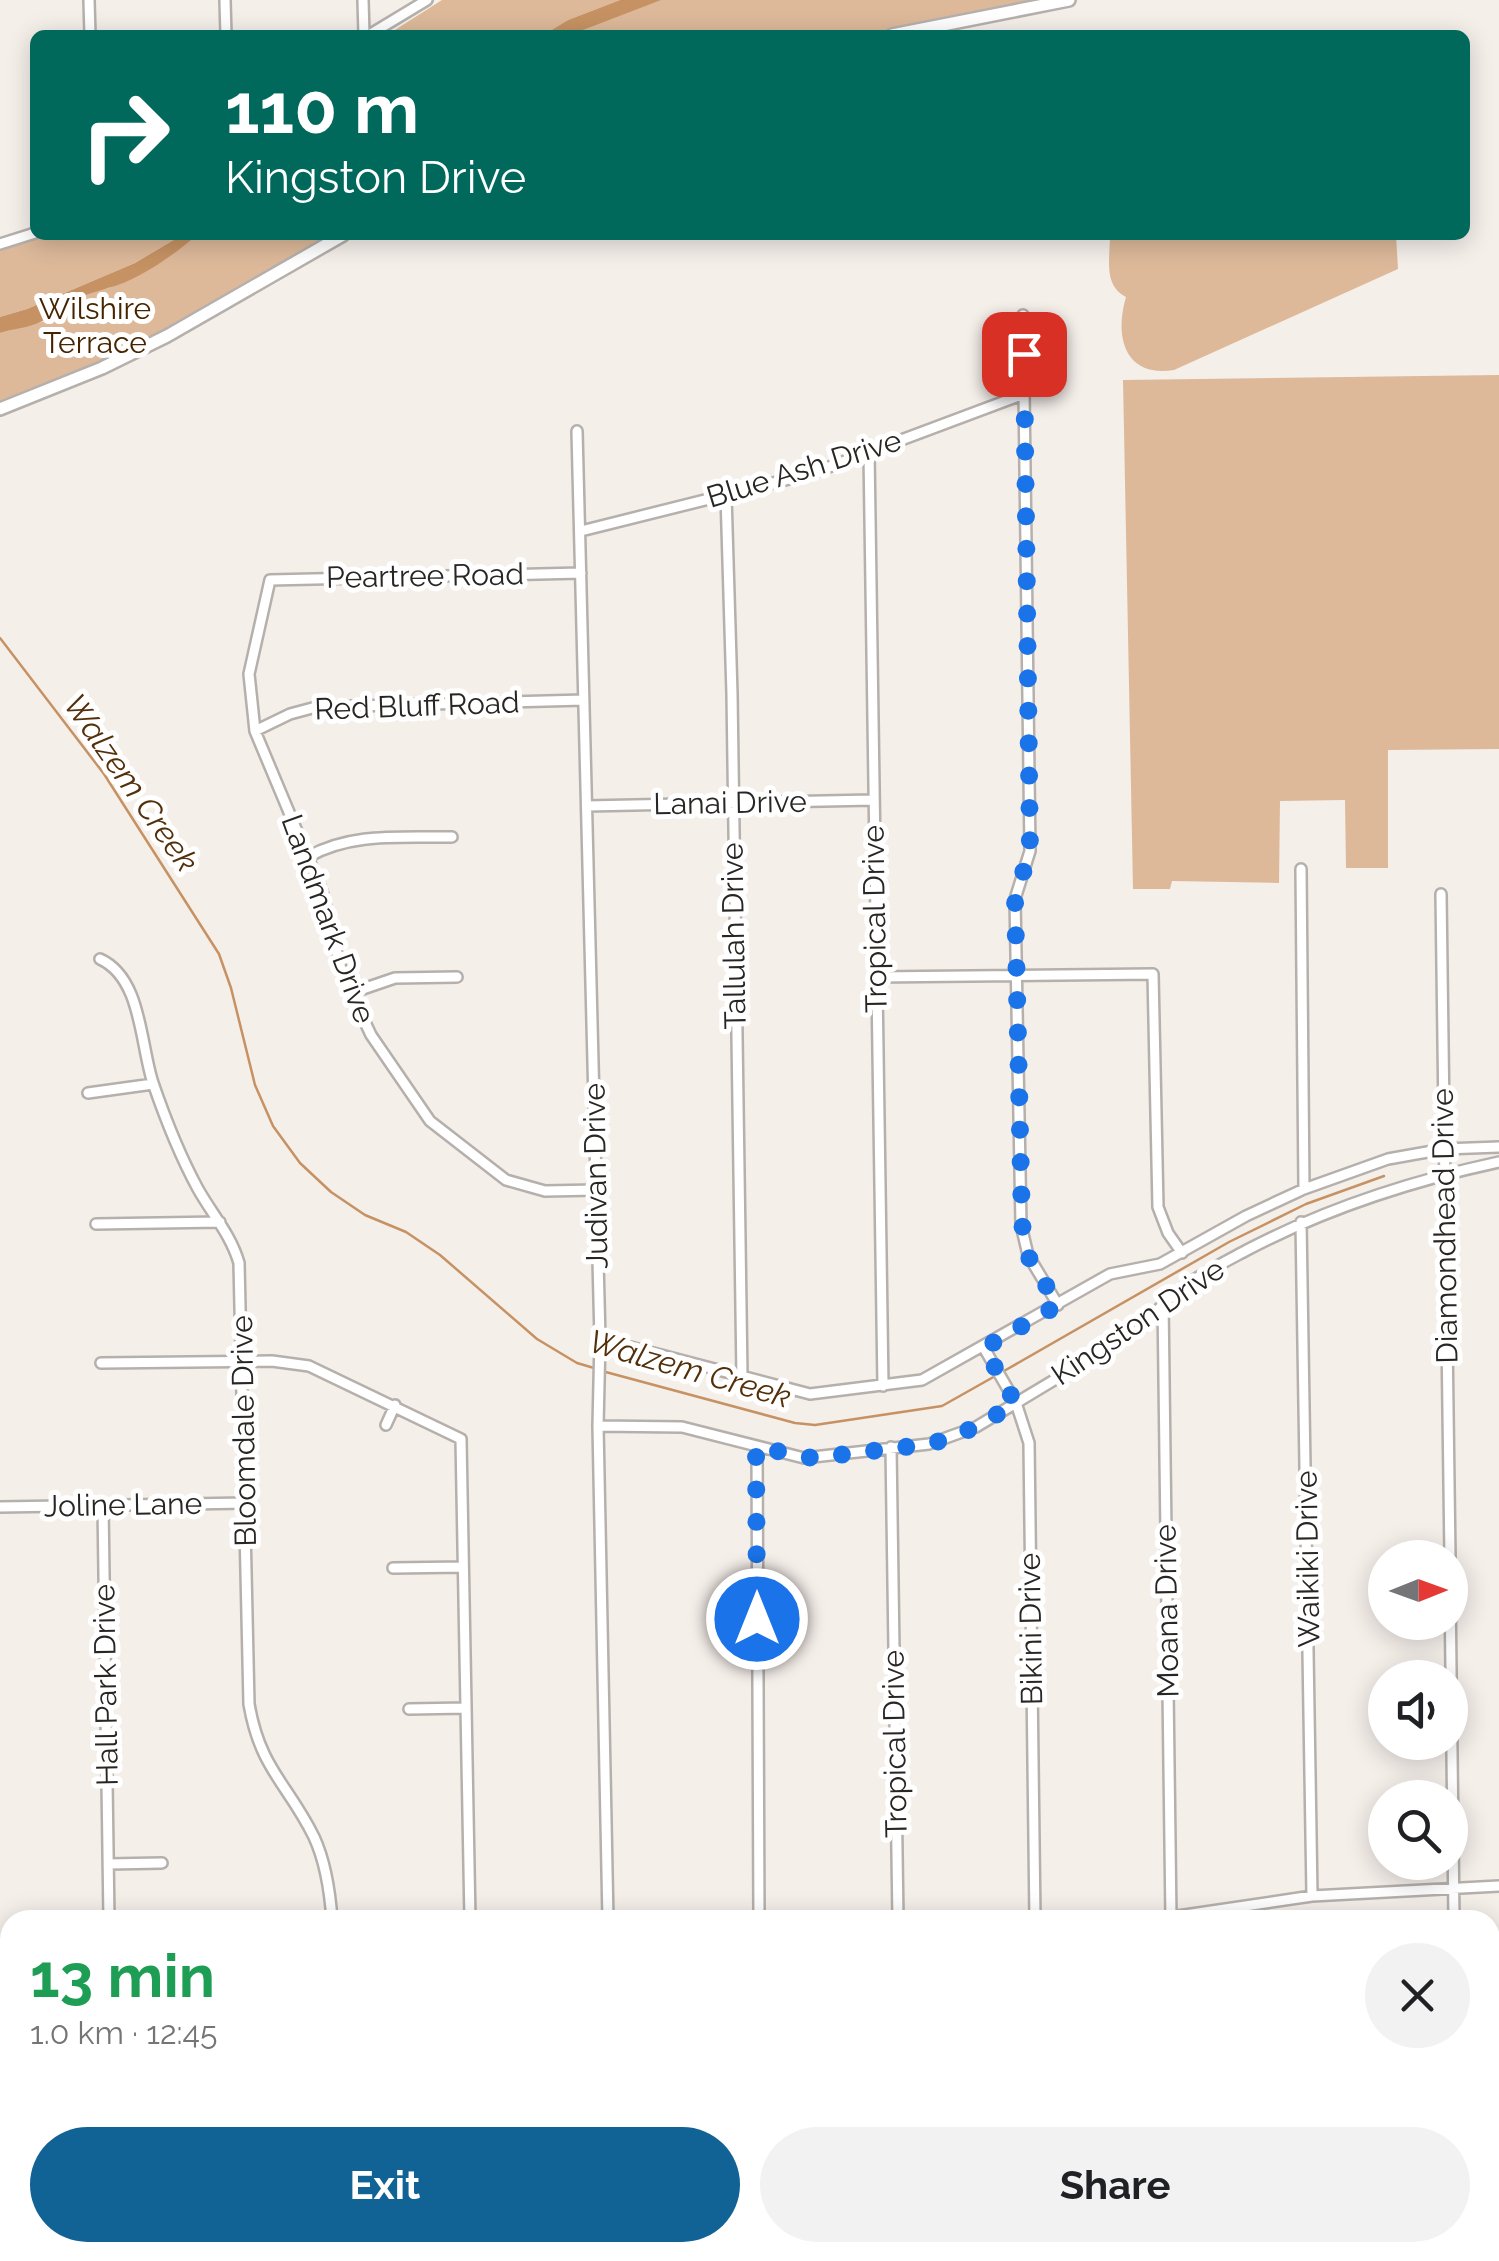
<!DOCTYPE html>
<meta charset="utf-8">
<style>
body{margin:0;font-family:Raleway,sans-serif;background:#f2f2f2;color:#202124;height:100vh;display:flex;flex-direction:column;font-size:38px;white-space:nowrap}
*{box-sizing:border-box;margin:0}
p{font-size:32px;color:#757577}
.icon{flex:none;width:55px;height:55px;fill:none;stroke:currentColor;stroke-width:2;stroke-linecap:round;stroke-linejoin:round}
.map{position:relative;flex:1;overflow:hidden}
.side{position:absolute;left:0px;top:1910px;width:1500px;height:352px;display:flex;flex-direction:column;background:#fff;border-radius:30px 30px 0 0;box-shadow:0 5px 25px #0003}
.side>*{flex:none}
.banner{position:absolute;left:30px;top:30px;width:1440px;height:210px;border-radius:15px;box-shadow:0 5px 25px #0003;background:#00695c;color:#fff;overflow:hidden}
.needle{width:65px;rotate:89deg}
.tools{position:absolute;left:1368px;top:1540px;display:grid;gap:20px}
.tools a{display:grid;place-items:center;width:100px;height:100px;border-radius:50%;background:#fff;box-shadow:0 5px 25px #0003;font-size:50px}
.pin{position:absolute;display:grid;place-items:center;width:85px;height:85px;color:#fff;margin:-42px;border-radius:20px;box-shadow:0 5px 15px #0006}
.me{position:absolute;width:110px;margin:-55px;rotate:0deg;stroke-linejoin:round;filter:drop-shadow(0 0 8px #0008)}
.turn{display:flex;align-items:center;gap:35px;height:210px;padding:0 30px;font-size:45px}
.turn .icon{width:130px;height:130px;stroke-width:2.5}
.turn b{display:block;font-size:70px;line-height:85px}
.round{display:grid;place-items:center;flex:none;width:105px;height:105px;border-radius:52px;background:#f2f2f2}
.head{display:flex;align-items:center;justify-content:space-between;height:170px;padding:0 30px}
h1{font-size:60px;font-weight:700;line-height:75px;color:#1e9e55}
.action{display:flex;gap:20px;margin-top:auto;padding:20px 30px}
.action a{flex:1;height:115px;border-radius:60px;background:#126395;color:#fff;font-size:40px;font-weight:700;line-height:115px;text-align:center}
.action a+a{background:#f2f2f2;color:#202124}
.map>svg:first-child{display:block}
</style>
<div class="map">
<svg width="1499" height="2261" viewBox="0 0 1499 2261">
<rect width="100%" height="100%" fill="#f5efea"/>
<path fill="#ddb99a" d="M442,0H620L568,20L543,35H387Z
M646,0H1045L866,35H570L645,4Z
M51,235H182L135,263L27,309L0,317V250Z
M197,235H328L159,332L111,356L0,403V333L45,321L56,308L93,290L109,288L164,260Z
M1110,235H1396L1398,269L1174,370C1125,378 1114,337 1126,297C1103,285 1110,259 1110,235Z
M1499,375V749L1388,750V868H1346L1345,800L1280,801L1279,883L1172,881L1170,889H1133L1123,380Z"/>
<path fill="#c69263" d="M620,0H661L570,35H543L568,20Z
M182,235H197C174,255 137,281 108,288C87,294 77,298 56,307C47,327 19,327 0,333V317L27,309L135,263Z"/>
<g fill="none" stroke-linecap="round" stroke-linejoin="round">
<path stroke="#c69263" stroke-width="2.5" d="M0,638L104,774L219,954L231,988L255,1085L273,1126L300,1163L331,1192L365,1215L406,1232L440,1255L537,1339L577,1363L594,1368
M602,1371L795,1423L815,1425L942,1406L997,1375
M1004,1371L1229,1242L1306,1204L1384,1176"/>
<g stroke="#b6b0ac" stroke-width="14">
<path id="minor" d="M89,0L90,35
M225,0L226,35
M363,0L364,35
M369,35L427,0
M0,244L35,233
M1023,315L1030,851L1015,899L1021,1225L1028,1255L1058,1305
M577,431L600,1339L598,1426L608,1920
M869,452L883,1386
M726,495L732,694L742,1377
M581,531L813,473L1024,394
M581,573L270,580L249,674L255,731L322,891L342,973L371,1035L430,1121L506,1180L545,1191L596,1190
M255,731L290,714L316,707L584,700
M587,806L873,800
M308,857C351,832 402,838 452,837
M1301,869L1304,1189
M1441,894L1450,1558
M100,959C142,978 140,1044 153,1083C165,1118 180,1156 198,1189C212,1214 231,1235 239,1263L249,1704C260,1769 288,1784 314,1837C326,1863 330,1891 332,1920
M876,977L1153,974L1158,1207L1168,1233L1182,1253
M351,993L395,978L457,977
M88,1093L153,1084
M1301,1222L1312,1896
M96,1224L220,1222
M1163,1301L1171,1920
M600,1339L810,1394L922,1380L1110,1274L1160,1264L1246,1216L1304,1189L1388,1159L1444,1149L1499,1147
M984,1348L1016,1403L1029,1443L1035,1920
M101,1363L272,1361L309,1366L461,1439L470,1920
M386,1425L395,1405
M598,1426L682,1427L804,1458L929,1444L976,1427L1144,1326C1174,1287 1204,1273 1247,1250C1327,1208 1411,1181 1499,1162
M757,1447L759,1920
M891,1447L898,1920
M103,1505L109,1920
M0,1507L247,1503
M393,1568L463,1567
M1450,1587L1454,1920
M409,1709L466,1708
M108,1864L162,1863
M1050,1920L1171,1917L1312,1896L1499,1886
M0,2222L10,2224
M184,2252L237,2261
M339,2252L340,2261
M764,2252V2261
M902,2252L903,2261
M1039,2252V2261
M1175,2259L1459,2256"/>
</g>
<g stroke="#b6b0ac" stroke-width="16">
<path id="tertiary" d="M892,35L1069,0
M0,409L102,368L167,336L343,235"/>
</g>
<use href="#minor" stroke="#fff" stroke-width="9"/>
<use href="#tertiary" stroke="#fff" stroke-width="11"/>
</g>
<g fill="none" stroke-linecap="round" stroke-linejoin="round">
<path stroke="#1a73e8" stroke-width="18" stroke-dasharray="0 32.4" d="M757,1619L756,1447L813,1458L930,1444L961,1434L1016,1404L984,1348L1058,1305L1028,1256L1022,1224L1015,899L1030,850L1024,354"/>
</g>
<g text-anchor="middle" stroke-width="10" stroke-linejoin="round" paint-order="stroke">
<g font-size="30" fill="#462400" stroke="#fff">
<text x="95" y="319">Wilshire<tspan x="95" dy="34">Terrace</tspan></text>
</g>
<g font-size="30" fill="#282624" stroke="#fff">
<text transform="translate(804 469) rotate(-17)" y="10">Blue Ash Drive</text>
<text transform="translate(425 576) rotate(-1)" y="10">Peartree Road</text>
<text transform="translate(417 706) rotate(-2)" y="10">Red Bluff Road</text>
<text transform="translate(730 803) rotate(-1)" y="10">Lanai Drive</text>
<text transform="translate(328 919) rotate(70)" y="10">Landmark Drive</text>
<text transform="translate(875 919) rotate(-91)" y="10">Tropical Drive</text>
<text transform="translate(734 936) rotate(-91)" y="10">Tallulah Drive</text>
<text transform="translate(596 1176) rotate(-91)" y="10">Judivan Drive</text>
<text transform="translate(1445 1226) rotate(-91)" y="10">Diamondhead Drive</text>
<text transform="translate(1138 1322) rotate(-34)" y="10">Kingston Drive</text>
<text transform="translate(244 1431) rotate(-91)" y="10">Bloomdale Drive</text>
<text transform="translate(123 1505) rotate(-1)" y="10">Joline Lane</text>
<text transform="translate(1308 1559) rotate(-91)" y="10">Waikiki Drive</text>
<text transform="translate(1167 1611) rotate(-91)" y="10">Moana Drive</text>
<text transform="translate(1031 1629) rotate(-91)" y="10">Bikini Drive</text>
<text transform="translate(106 1685) rotate(-91)" y="10">Hall Park Drive</text>
<text transform="translate(895 1744) rotate(-91)" y="10">Tropical Drive</text>
</g>
<g font-size="32" font-style="italic" fill="#53300a" stroke="#fff">
<text transform="translate(131 783) rotate(55)" y="11">Walzem Creek</text>
<text transform="translate(690 1369) rotate(16)" y="11">Walzem Creek</text>
</g>
</g>
</svg>
<div class="tools">
<a><svg class="needle" viewBox="-14 -14 28 28"><path d="M0-13l5 13h-10z" fill="#e53935"/><path d="M0 13l5-13h-10z" fill="#757577"/></svg></a>
<a><svg class="icon" aria-label="sound" viewBox="0 0 24 24"><path d="M4 9h4l5-4v14l-5-4H4zM17 9q2 3 0 6"/></svg></a>
<a><svg class="icon" aria-label="search" viewBox="0 0 24 24"><circle cx="10" cy="10" r="6"/><path d="M15 15l6 6"/></svg></a>
</div>
<div class="pin" style="left:1024px;top:354px;background:#d93025"><svg class="icon" aria-label="arrive" viewBox="0 0 24 24"><path d="M6 21V4h12l-3 4 3 4H6"/></svg></div>
<svg class="me" style="left:757px;top:1619px" viewBox="-20 -20 40 40"><circle r="17" fill="#1a73e8" stroke="#fff" stroke-width="3"/><path d="M0-11L8 9 0 5-8 9z" fill="#fff"/></svg>
<div class="banner">
<div class="turn"><svg class="icon" aria-label="right" viewBox="0 0 24 24"><path d="M7 20v-9h11M14 6l5 5-5 5"/></svg><div><b>110 m</b>Kingston Drive</div></div>
</div>
<section class="side">
<div class="head"><div><h1>13 min</h1><p>1.0 km · 12:45</p></div><a class="round"><svg class="icon" aria-label="close" viewBox="0 0 24 24"><path d="M6 6l12 12M18 6L6 18"/></svg></a></div>
<div class="action"><a>Exit</a><a>Share</a></div>
</section>
</div>
